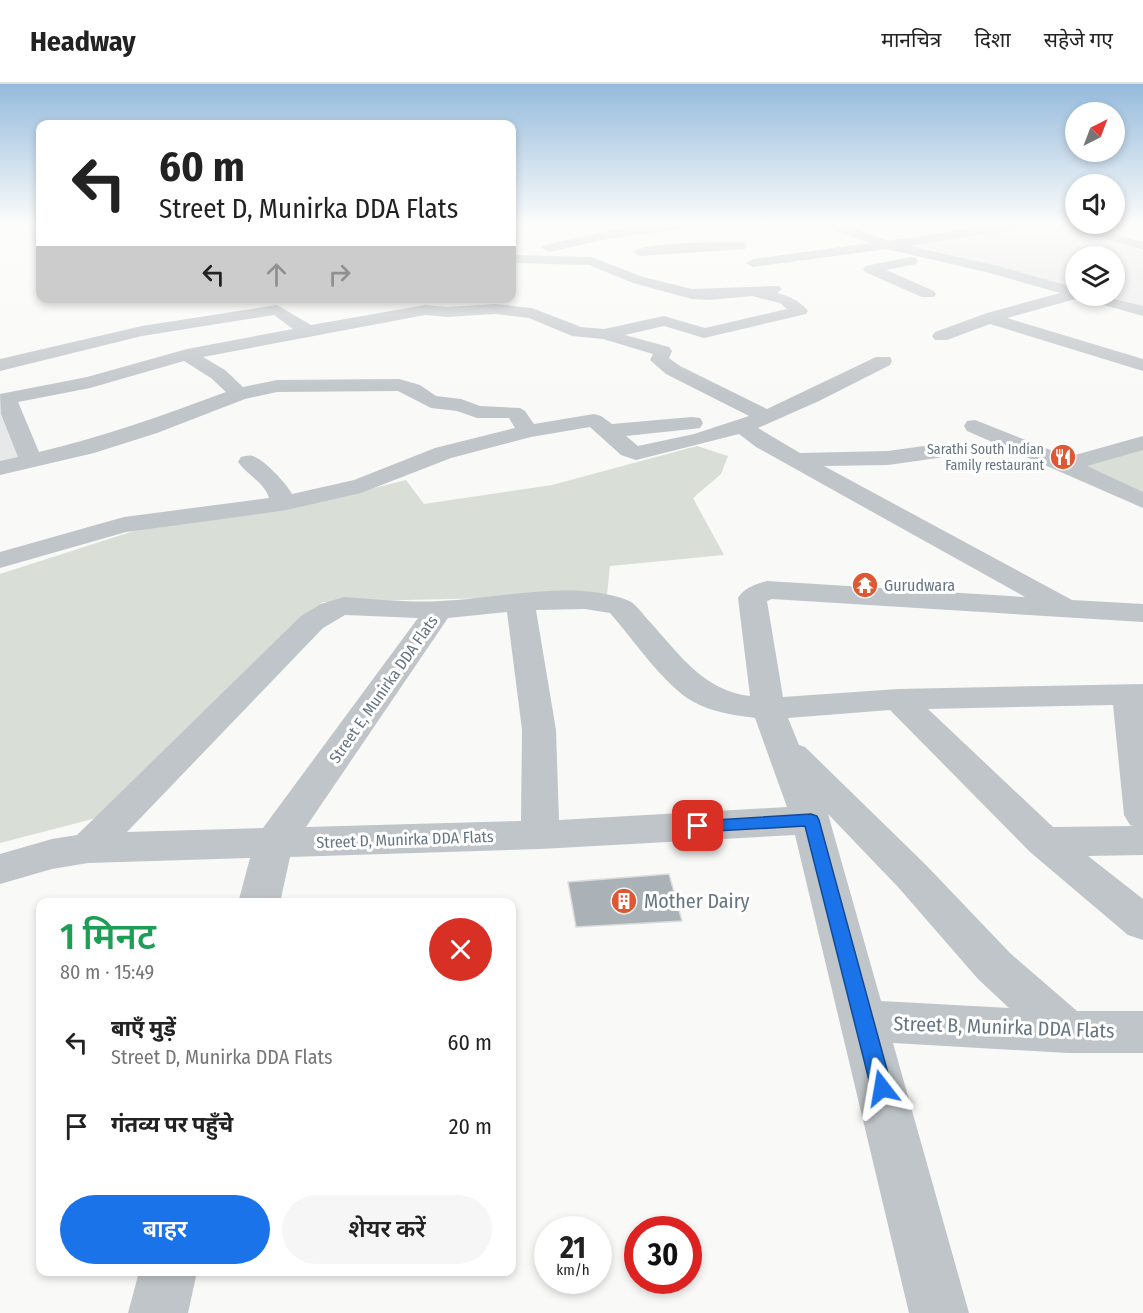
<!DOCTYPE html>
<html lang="hi">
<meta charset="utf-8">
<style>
body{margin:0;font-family:"Fira Sans Condensed","Noto Sans Devanagari",sans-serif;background:#f6f6f6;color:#222;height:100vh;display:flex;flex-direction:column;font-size:22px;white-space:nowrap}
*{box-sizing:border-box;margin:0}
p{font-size:20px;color:#767676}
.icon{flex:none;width:33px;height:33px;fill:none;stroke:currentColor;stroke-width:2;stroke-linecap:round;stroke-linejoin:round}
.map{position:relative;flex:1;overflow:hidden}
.drawer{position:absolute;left:36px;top:814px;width:480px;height:378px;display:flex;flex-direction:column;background:#fff;border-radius:12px;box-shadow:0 3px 9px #0003}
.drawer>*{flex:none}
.banner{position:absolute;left:36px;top:36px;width:480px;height:183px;border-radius:12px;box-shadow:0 3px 9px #0003;background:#fff;color:#222;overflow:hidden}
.needle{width:39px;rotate:42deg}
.buttons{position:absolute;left:1065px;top:18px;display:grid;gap:12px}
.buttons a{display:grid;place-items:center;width:60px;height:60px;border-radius:50%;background:#fff;box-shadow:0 3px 9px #0003;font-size:30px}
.speed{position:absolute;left:534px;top:1132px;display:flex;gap:12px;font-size:30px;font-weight:700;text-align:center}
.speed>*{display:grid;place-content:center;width:78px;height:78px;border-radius:50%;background:#fff;box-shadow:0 3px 9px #0003;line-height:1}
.speed small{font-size:15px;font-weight:400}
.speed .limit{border:9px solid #d22;background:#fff;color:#111}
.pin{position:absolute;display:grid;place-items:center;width:51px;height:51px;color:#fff;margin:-26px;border-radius:12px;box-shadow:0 3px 9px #0006}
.me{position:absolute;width:66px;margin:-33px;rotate:346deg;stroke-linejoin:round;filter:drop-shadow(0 0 4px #0008)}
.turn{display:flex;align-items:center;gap:21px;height:126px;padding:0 24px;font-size:27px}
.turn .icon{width:78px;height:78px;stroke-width:2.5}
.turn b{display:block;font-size:42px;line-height:51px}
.lanes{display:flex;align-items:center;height:57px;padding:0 24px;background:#0003;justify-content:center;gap:30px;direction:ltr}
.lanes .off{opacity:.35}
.round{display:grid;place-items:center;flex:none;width:63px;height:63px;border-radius:32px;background:#f6f6f6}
.headline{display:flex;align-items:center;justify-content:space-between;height:102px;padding:0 24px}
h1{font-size:36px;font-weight:600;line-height:45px;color:#1e9e55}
.button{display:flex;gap:12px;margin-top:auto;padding:12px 24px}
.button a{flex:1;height:69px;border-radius:36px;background:#1a73e8;color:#fff;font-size:24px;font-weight:600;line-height:69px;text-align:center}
.button a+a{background:#f6f6f6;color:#222}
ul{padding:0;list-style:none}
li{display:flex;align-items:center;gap:18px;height:84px;padding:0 24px}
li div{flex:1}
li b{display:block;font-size:22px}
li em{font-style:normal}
header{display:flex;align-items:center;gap:36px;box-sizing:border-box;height:84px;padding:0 30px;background:#fff;border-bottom:2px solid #e0e0e0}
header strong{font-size:28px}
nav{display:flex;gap:33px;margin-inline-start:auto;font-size:21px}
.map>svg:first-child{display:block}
</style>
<header>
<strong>Headway</strong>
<nav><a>मानचित्र</a><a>दिशा</a><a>सहेजे गए</a></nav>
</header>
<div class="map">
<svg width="1143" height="1229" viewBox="0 0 1143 1229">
<rect width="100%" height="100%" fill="#f9f9f7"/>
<path fill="#e7e8e8" d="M1042,139H1055L1085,146L1143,168V228L1083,212H1114V172H1076L1075,209L898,163Z
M0,313L29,374L0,380Z"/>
<path fill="#d9ded6" d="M1143,359V414L1066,381Z
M697,362L728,372L721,390L693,414L724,471L610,482L607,511L323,518L104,732L0,759V490L143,444L282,427L406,396L424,420L552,401Z"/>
<path fill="#aab2b8" stroke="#dbdbd9" stroke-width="1.5" d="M669,790L682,837L576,843L568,798Z"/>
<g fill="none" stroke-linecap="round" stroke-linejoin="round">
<path fill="#c0c5c9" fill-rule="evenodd" d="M666,139H683L684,141L678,145L607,155L549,168L542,164L544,161L607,147Z
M820,139H838L888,157L1004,139H1031L1025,143L909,162L998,182L1076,204V212H1102L1143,222V232L1079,214L1007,234L1143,275V287L990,240L947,256H935L932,252L935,248L987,229L1060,209L990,189L886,165L753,183L746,179L753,175L870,159L822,142Z
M1060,139L1081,140L1143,158V166L1062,142Z
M740,158L745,159L747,162L745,165L640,172L633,168C643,158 722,158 740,158Z
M512,171L591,173L643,193L692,205L779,202L782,205L777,209C790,212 800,217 808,227L806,230L704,254L664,242L625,251L669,263L672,267L669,274L680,282L767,325L876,273H890L892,277L890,281L819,317L758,344L800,369L888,367L938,360L946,362L949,367L946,372L938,374L888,381L824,382L1072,516L1143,520V538L772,515L767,517L783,613L898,605L1143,600V771L1088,772L1143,815V856L1128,851L1030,768L890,626L788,634L799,661L805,663L926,781L1010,869L1077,927H1143V969H1068L893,959L969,1229H909L795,751L540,765L290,773L280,819H238L250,774L88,779L52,785L0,800V770L52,755L77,751L301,532L321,520L344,513C376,515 409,519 440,517C498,515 572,495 627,516C636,519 643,531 650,538C679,570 704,607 750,612L738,514C744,504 756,500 767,497L1025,513L756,363L739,350L636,376L621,371L590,343L531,353L451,374L361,409L282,427L126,448L0,484V468L124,433L269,414C265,399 247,391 238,378L241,373C246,372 250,370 255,373C265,377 287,400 292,410L354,396L435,364L515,344L509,334H477L457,327L431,324L398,307L277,308L245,315L157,349L94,369L0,391V377L18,373L1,330L0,310L87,293L187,265L293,245L274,231L142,252L0,287V275L142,242L277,221L311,241L425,221L447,223L495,220L532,224L581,243L604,245L664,232L705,244L787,225L780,219L752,212L709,216L692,215L633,199L589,181L512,179ZM495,230L529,234L572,252L603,255L653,270L650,276L666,290L749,332L694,350L638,362L626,352L692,345L700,344L703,339L700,334L692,333L612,340L601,332L594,330L534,340L525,327L520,324L480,322L461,315L436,312L420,301L399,295L277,296L243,303L225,286L203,273L425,231L447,233ZM184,277L211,294L226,308C164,331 103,353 39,368L18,318L90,304ZM585,525L610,529C632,554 664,601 692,617C711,628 733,631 755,634L787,723L559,736L556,646L536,526ZM507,528L522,646L521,737L306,743L448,534ZM345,531L418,534L263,744L127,748L323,544ZM1113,621L1124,731L1130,741L1133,742L1053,743L928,625ZM828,730L898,803L978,895L1009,924L881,917Z
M911,173L916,174L918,177L916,180L886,186L934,207L936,210L934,213H922L865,188L863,185L865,182Z
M975,336L1068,373L1143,352V366L1087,382L1143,408V424L967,347L964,342L967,337Z
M139,1188H197L188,1229H128Z"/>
</g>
<linearGradient id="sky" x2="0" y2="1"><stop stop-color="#95bbdc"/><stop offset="0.45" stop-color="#fcfcfb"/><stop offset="1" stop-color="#fcfcfb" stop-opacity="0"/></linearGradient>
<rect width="1143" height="311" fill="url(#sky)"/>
<path fill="#1a73e8" stroke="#114b97" stroke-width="1.5" d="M811,730L817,732L819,736L892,1004L889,1011L882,1014L874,1011L871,1004L805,742L698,748L693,747L690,742L693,738L698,737Z"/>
<defs>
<g id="restaurant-disc" transform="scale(1.35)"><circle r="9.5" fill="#dc5934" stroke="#fff"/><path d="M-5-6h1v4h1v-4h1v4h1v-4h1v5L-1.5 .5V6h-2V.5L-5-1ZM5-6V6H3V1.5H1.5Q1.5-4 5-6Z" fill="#fff"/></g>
<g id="temple-disc" transform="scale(1.35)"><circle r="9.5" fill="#dc5934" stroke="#fff"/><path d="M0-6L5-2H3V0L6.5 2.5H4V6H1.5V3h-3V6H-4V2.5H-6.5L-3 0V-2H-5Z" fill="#fff"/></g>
<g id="building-disc" transform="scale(1.35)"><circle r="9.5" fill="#dc5934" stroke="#fff"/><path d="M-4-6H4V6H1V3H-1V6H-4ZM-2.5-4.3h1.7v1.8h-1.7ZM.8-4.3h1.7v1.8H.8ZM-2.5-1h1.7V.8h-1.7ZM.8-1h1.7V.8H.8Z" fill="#fff"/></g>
</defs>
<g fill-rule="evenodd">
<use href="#restaurant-disc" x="1063" y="373"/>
<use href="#temple-disc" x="865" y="501"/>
<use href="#building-disc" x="624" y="817"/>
</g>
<g text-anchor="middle" stroke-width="6" stroke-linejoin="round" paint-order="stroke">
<g font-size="14" fill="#667581" stroke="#fff" text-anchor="end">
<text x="1044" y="370">Sarathi South Indian<tspan x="1044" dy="16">Family restaurant</tspan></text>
</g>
<g font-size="16" fill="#667581" stroke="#fff" text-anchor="start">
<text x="884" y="507">Gurudwara</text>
</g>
<g font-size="16" fill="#667581" stroke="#fff">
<text transform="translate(383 605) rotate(-55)" y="6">Street E, Munirka DDA Flats</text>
<text transform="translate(405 755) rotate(-2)" y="6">Street D, Munirka DDA Flats</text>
</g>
<g font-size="20" fill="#667581" stroke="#fff" text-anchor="start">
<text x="644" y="824">Mother Dairy</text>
</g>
<g font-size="20" fill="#667581" stroke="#fff">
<text transform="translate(1004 943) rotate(2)" y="7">Street B, Munirka DDA Flats</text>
</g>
</g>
</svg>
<div class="buttons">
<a><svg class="needle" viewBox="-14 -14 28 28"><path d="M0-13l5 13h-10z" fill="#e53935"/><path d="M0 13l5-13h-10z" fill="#767676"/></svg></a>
<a><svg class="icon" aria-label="sound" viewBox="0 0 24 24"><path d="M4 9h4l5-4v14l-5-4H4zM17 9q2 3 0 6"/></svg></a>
<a><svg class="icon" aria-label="layers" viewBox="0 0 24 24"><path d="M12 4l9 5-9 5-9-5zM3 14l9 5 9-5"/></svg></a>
</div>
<div class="speed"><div>21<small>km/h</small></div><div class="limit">30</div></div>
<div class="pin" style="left:698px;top:742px;background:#d93025"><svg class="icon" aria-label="arrive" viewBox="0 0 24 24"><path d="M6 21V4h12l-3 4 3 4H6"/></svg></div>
<svg class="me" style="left:882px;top:1004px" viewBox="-20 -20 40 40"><path d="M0-17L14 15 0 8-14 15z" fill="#1a73e8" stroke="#fff" stroke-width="4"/></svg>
<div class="banner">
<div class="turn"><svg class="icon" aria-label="left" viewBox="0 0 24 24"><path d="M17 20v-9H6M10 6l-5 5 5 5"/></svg><div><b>60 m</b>Street D, Munirka DDA Flats</div></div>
<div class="lanes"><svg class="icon" aria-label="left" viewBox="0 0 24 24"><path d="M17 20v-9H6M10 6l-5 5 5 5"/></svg><svg class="icon off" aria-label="ahead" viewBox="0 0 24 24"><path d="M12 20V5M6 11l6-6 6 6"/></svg><svg class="icon off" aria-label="right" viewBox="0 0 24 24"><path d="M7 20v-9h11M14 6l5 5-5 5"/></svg></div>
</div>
<section class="drawer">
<div class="headline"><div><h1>1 मिनट</h1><p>80 m · 15:49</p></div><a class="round" style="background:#d93025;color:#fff"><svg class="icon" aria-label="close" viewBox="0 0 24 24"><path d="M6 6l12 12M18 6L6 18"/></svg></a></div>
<ul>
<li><svg class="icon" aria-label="left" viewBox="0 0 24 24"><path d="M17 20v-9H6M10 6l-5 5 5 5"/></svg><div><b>बाएँ मुड़ें</b><p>Street D, Munirka DDA Flats</p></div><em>60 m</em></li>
<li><svg class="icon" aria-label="arrive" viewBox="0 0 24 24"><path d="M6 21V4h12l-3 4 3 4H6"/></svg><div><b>गंतव्य पर पहुँचे</b></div><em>20 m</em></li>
</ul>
<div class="button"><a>बाहर</a><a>शेयर करें</a></div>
</section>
</div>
